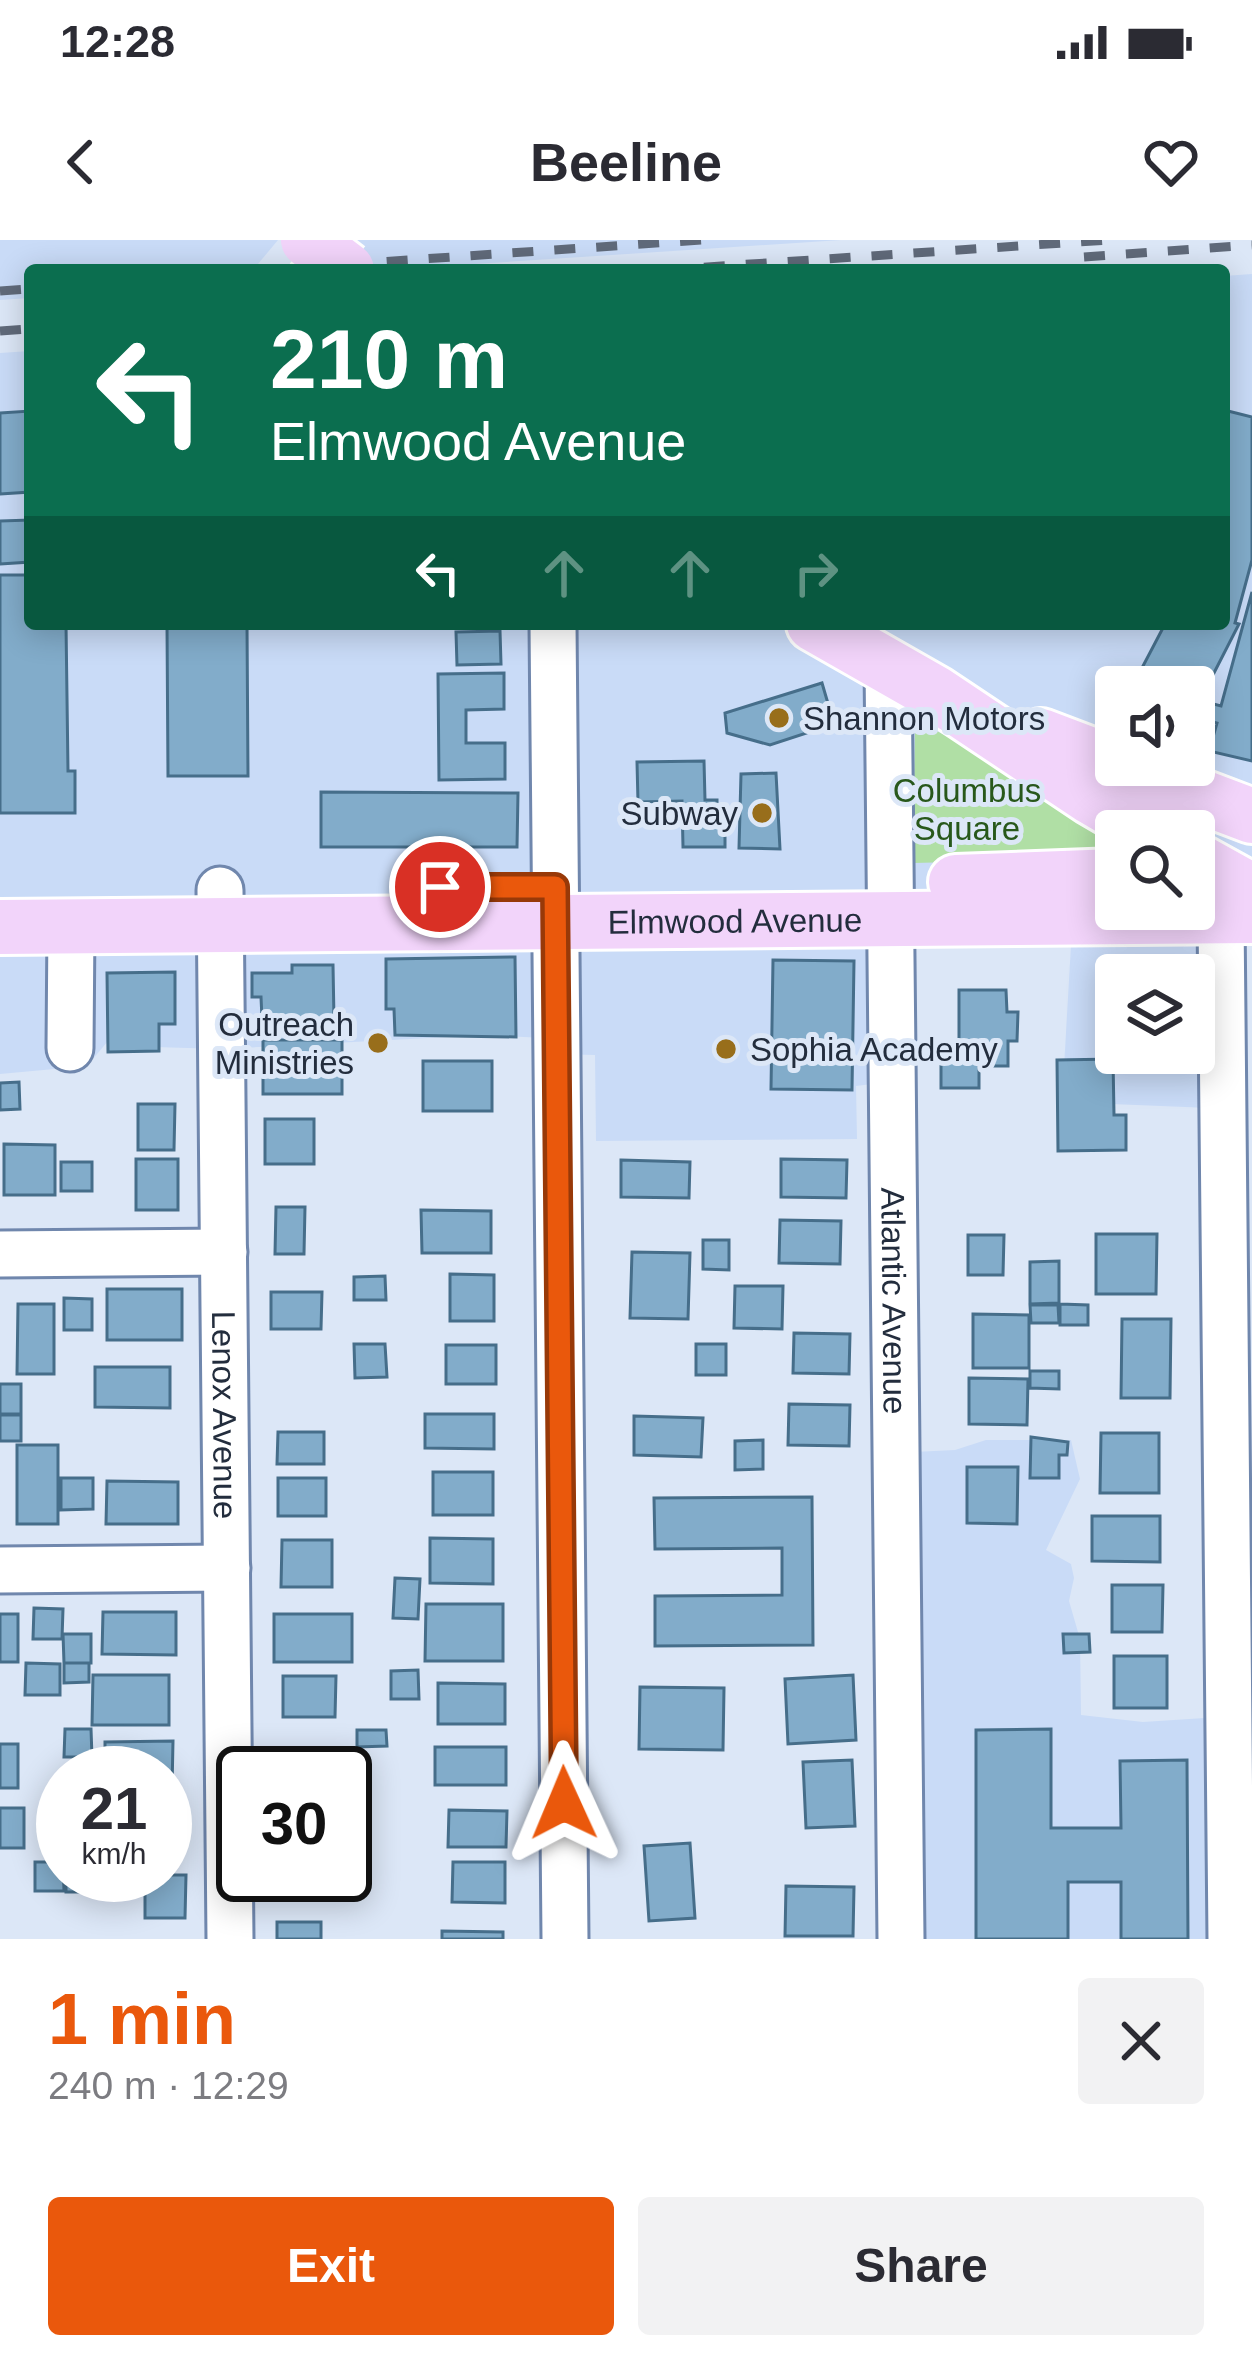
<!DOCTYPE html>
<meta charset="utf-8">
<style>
body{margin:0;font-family:Helvetica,sans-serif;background:#f2f2f3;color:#2b2b33;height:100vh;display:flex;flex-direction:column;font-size:45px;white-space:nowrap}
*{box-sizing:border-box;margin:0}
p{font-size:39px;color:#7c7c81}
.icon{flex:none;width:66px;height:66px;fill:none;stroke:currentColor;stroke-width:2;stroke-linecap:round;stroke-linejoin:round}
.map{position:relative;height:1699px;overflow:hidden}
.side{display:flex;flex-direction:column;background:#fff;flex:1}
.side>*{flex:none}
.guide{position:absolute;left:24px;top:24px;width:1206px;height:366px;border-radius:12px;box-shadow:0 6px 30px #0003;background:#0b6e4f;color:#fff;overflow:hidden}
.tools{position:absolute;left:1095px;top:426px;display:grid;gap:24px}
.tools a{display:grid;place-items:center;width:120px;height:120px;border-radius:12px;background:#fff;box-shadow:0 6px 30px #0003;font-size:60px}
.speed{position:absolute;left:36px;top:1506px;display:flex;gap:24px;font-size:60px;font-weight:700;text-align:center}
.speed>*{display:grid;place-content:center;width:156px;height:156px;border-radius:50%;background:#fff;box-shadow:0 6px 30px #0003;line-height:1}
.speed small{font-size:30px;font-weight:400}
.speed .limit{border:6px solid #111;border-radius:18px;background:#fff;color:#111}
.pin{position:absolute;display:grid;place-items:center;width:102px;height:102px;color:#fff;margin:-51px;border:6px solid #fff;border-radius:50%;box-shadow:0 3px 12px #0007}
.me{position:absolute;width:132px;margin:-66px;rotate:359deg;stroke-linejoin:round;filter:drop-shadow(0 0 9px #0008)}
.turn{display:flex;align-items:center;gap:42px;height:252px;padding:0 48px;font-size:54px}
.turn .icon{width:156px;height:156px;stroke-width:2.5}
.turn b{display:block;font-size:84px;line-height:102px}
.lanes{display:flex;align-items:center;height:114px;padding:0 48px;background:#0003;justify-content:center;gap:60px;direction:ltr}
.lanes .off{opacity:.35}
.round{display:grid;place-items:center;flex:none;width:126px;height:126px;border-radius:12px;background:#f2f2f3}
.summary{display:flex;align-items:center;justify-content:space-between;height:204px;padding:0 48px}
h1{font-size:72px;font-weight:800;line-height:90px;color:#ea580c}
.button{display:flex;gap:24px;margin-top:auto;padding:24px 48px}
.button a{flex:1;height:138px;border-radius:12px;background:#ea580c;color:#fff;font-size:48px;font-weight:800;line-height:138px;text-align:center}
.button a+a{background:#f2f2f3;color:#2b2b33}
.status{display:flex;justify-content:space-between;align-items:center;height:84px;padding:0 60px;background:#fff;direction:ltr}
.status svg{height:33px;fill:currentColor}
header{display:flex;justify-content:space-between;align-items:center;height:156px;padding:0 48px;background:#fff;font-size:54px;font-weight:800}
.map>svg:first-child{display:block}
</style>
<div class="status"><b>12:28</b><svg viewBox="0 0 49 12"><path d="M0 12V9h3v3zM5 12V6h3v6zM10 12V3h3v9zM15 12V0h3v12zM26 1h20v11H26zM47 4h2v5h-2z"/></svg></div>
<header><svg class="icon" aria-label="back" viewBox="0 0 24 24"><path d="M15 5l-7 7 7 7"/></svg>Beeline<svg class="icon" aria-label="heart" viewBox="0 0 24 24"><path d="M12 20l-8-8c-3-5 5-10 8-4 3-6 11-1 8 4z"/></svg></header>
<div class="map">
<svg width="1252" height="1699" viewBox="0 0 1252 1699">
<rect width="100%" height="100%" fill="#dce7f7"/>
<path fill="#c9dbf7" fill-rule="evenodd" d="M0,0H278L253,30H30V58L0,60Z
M300,0H841L444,26L440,30H338Z
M1252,34V633L1210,868L1062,862L1072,688L896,681L872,844L856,846L857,899L596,901L595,815L555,814L545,798L485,795L222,809L154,807L113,795L87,826L0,834V113L30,111V384H1224V36ZM1116,447H1194V525H1116ZM1116,591H1194V669H1116ZM1116,735H1194V813H1116Z
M986,1200H1071L1080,1239L1046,1310L1071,1324L1074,1338L1069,1361L1080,1399L1081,1475L1143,1482L1220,1477L1226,1699H892L893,1213L955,1210Z"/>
<path fill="#b0dfa5" d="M915,486L935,490L1123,591H1116V618L913,623Z"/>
<path fill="#82acca" stroke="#466e8a" stroke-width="3" d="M1224,170L1252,177V320L1235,383L1239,384L1194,472V447H1132L1165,384H1224Z
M30,171V252L0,254V173Z
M30,280V322L0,324V281Z
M0,335H30V384H66L68,531H75V573H0Z
M1252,352V521L1209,511L1217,483L1201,479L1206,462L1221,466Z
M167,384H247L248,536H168Z
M500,391L501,424L457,425L456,392Z
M504,433V469L466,470V503H505V539L439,540L438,434Z
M822,443L834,484L770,505L727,493L725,473Z
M704,521L705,560H717V586H725V607H683L682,561L638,562L637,522Z
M776,533L780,609L739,608L741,534Z
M321,552L518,553L517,607H321Z
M515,717L516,797L395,795L394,769H386V719Z
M773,720L854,721L852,850L771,849Z
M292,725H333L334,779H262L261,757H252V733H292Z
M175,732V784H159V811L108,812L107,733Z
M959,750H1006L1007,772H1018L1017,801H1008V826H979V848H941V804L959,803Z
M263,800H342V854H263Z
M1113,819L1114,875H1126V910L1058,911L1057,820Z
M423,821H492V871H423Z
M19,842L20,869L0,870V843Z
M138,864H175L174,910H138Z
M265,879H314V924H265Z
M4,904L55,905V955H4Z
M136,919H178V970H136Z
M781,919L847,920L846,958L781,957Z
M621,920L690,922L689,958L621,957Z
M61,922H92V951H61Z
M276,967H305L304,1014H275Z
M421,970L491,971V1013H422Z
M780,980L841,981L840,1024L779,1023Z
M1096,994H1157L1156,1054H1096Z
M968,995H1004L1003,1035H968Z
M703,1000H729V1030L703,1029Z
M632,1012L690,1013L688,1079L630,1078Z
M1059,1021V1063L1030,1064V1022Z
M450,1034L494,1035V1081H450Z
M385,1036L386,1060H354V1037Z
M735,1046H783L782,1089L734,1088Z
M107,1049H182V1100H107Z
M271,1052H322L321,1089H271Z
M64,1058L92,1059V1090H64Z
M18,1064H54V1134H17Z
M1060,1064L1088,1065V1085H1060Z
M1030,1065H1058L1059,1083H1031Z
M973,1074L1029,1075V1128H973Z
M1122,1079H1171L1170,1158H1121Z
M794,1093L850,1094L849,1134L793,1133Z
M354,1104H385L387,1137L355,1138Z
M696,1104H726V1135H696Z
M446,1105H496V1144H446Z
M95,1127H170V1168L95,1167Z
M1030,1131H1059V1149L1030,1148Z
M969,1138L1028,1139L1027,1185L969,1184Z
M0,1144H21V1174H0Z
M789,1164L850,1165L849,1206L788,1205Z
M425,1174H494V1209L425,1208Z
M0,1175H21V1201H0Z
M634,1176L703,1178L701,1217L634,1215Z
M278,1192H324V1224H277Z
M1101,1193H1159V1253H1100Z
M1031,1197L1068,1202L1067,1215H1059V1238H1030Z
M763,1200V1229L735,1230V1201Z
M17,1205H58V1284H17Z
M967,1227H1018L1017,1284L967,1283Z
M433,1232H493V1275H433Z
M61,1238H93V1269L61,1270Z
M278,1238H326V1276H278Z
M107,1241L178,1242V1284H106Z
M812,1257L813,1405L655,1406V1356L782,1355V1308L655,1309L654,1258Z
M1092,1276H1160V1322L1092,1321Z
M430,1298L493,1299V1344L430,1343Z
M282,1300H332V1347H281Z
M395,1338L420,1339L418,1379L393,1378Z
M1112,1345H1163L1162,1392H1112Z
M426,1364H503V1421H425Z
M34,1368L63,1369L62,1399H33Z
M103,1372H176V1415L102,1414Z
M0,1374H18V1422H0Z
M274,1374H352V1422H274Z
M63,1394H91V1423H64Z
M1063,1394H1089L1090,1412L1064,1413Z
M1114,1416H1167V1468H1114Z
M26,1423L60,1424V1455H25Z
M64,1423H89V1442L64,1443Z
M418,1430L419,1459H391V1431Z
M93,1435H169V1485H92Z
M853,1435L856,1500L788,1504L785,1439Z
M283,1436H336L335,1477H283Z
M438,1443L505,1444V1484H438Z
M640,1447L724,1448L723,1510L639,1509Z
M65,1489H91L92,1517H64Z
M1051,1489V1588H1121L1120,1521L1187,1520L1188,1699H1121V1642H1068V1699H976V1490Z
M357,1490H386L387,1506L357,1507Z
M173,1501L172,1549H165V1533H105V1502Z
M0,1504H18V1548H0Z
M435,1507H506V1545H435Z
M280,1513H336V1533H279Z
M852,1520L855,1586L806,1588L803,1522Z
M0,1568H24V1608H0Z
M449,1570L507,1571L506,1607H448Z
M346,1595V1646H285V1635H345Z
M690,1603L695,1678L649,1681L644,1606Z
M35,1622H63L64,1651H35Z
M453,1622H505V1663L452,1662Z
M66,1635H97V1652H66Z
M145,1635H186L185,1678H145Z
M786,1646L854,1647L853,1696H785Z
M277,1682H321V1699H277Z
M442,1691L503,1692V1699H442Z"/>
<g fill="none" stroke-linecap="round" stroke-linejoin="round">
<g stroke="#7087ad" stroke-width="51">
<g id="minor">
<path d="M553,384L565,1699"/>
<path id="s1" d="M888,425L901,1699"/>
<path id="s2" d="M220,650L230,1699"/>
<path d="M1221,676L1231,1699"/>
<path d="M70,808L71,686"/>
<path d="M0,1014L224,1012"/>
<path d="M0,1330L227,1328"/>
</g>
</g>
<g stroke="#fff" stroke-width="60">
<g id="major">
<path d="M814,384L935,453L1091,557L1149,591"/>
<path d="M1041,496L1252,576"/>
<path d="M1194,619L1252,651"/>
<path d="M956,642L1116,636"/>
<path id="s3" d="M0,687L1252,676"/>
</g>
</g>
<use href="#minor" stroke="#fff" stroke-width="45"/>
<use href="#major" stroke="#f2d4fa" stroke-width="54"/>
<path stroke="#606a7a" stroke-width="9" stroke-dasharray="21 21" stroke-linecap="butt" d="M1084,17L1252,5
M261,30L701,0
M662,30L1108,0
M0,51L30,49
M0,91L30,89"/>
<g stroke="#fff" stroke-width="60" stroke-linecap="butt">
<path id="major-bridge" d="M308,0L347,30"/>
</g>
<use href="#major-bridge" stroke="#f2d4fa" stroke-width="54"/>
</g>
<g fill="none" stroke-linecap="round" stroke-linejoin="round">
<g stroke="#983908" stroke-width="30">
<path id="route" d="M440,647H555L564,1563"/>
</g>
<use href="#route" stroke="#ea580c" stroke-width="21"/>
</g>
<g fill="#986e1b" stroke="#dce7f7" stroke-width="4.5">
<circle cx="779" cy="478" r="12"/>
<circle cx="762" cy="573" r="12"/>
<circle cx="378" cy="803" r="12"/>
<circle cx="726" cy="809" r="12"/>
</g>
<g text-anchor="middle" stroke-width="10" stroke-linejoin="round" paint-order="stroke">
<g font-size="33" fill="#232d3d" stroke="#dce7f7" text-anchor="start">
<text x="803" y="490">Shannon Motors</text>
<text x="738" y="585" text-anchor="end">Subway</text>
<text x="354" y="796" text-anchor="end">Outreach<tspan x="354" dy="38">Ministries</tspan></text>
<text x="750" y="821">Sophia Academy</text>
</g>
<g font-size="33" fill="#28581b" stroke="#dce7f7">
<text x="967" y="562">Columbus<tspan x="967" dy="38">Square</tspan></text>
</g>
<g font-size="33" fill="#232d3d" stroke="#dce7f7">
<text dy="12" stroke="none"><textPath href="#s3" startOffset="735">Elmwood Avenue</textPath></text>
<text dy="12" stroke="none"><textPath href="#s1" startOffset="636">Atlantic Avenue</textPath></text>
<text dy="12" stroke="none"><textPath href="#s2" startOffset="525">Lenox Avenue</textPath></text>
</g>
</g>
</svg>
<div class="tools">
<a><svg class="icon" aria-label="sound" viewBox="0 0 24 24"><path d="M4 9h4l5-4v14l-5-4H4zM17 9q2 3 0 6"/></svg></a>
<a><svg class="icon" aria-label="search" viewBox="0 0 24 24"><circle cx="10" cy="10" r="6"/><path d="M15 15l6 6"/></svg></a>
<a><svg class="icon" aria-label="layers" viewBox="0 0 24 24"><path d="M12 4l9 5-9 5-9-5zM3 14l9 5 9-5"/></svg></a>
</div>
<div class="speed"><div>21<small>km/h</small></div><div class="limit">30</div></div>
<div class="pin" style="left:440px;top:647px;background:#d93025"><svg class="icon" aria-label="arrive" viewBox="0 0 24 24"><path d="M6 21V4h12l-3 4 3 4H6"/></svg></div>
<svg class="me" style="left:564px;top:1563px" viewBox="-20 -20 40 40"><path d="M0-17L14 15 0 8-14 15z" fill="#ea580c" stroke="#fff" stroke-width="4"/></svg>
<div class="guide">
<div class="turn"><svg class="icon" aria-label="left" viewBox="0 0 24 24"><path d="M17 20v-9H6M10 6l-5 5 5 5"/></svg><div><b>210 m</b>Elmwood Avenue</div></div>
<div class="lanes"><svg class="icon" aria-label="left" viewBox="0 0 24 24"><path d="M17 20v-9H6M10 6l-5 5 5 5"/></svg><svg class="icon off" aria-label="ahead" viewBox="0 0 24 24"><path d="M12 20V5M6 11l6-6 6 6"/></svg><svg class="icon off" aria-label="ahead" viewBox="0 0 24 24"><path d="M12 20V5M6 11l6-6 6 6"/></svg><svg class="icon off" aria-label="right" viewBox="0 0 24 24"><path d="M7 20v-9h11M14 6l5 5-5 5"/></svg></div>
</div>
</div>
<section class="side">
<div class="summary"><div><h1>1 min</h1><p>240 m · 12:29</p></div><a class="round"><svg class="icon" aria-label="close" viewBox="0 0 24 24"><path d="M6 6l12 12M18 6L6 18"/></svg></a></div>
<div class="button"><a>Exit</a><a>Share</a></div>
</section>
